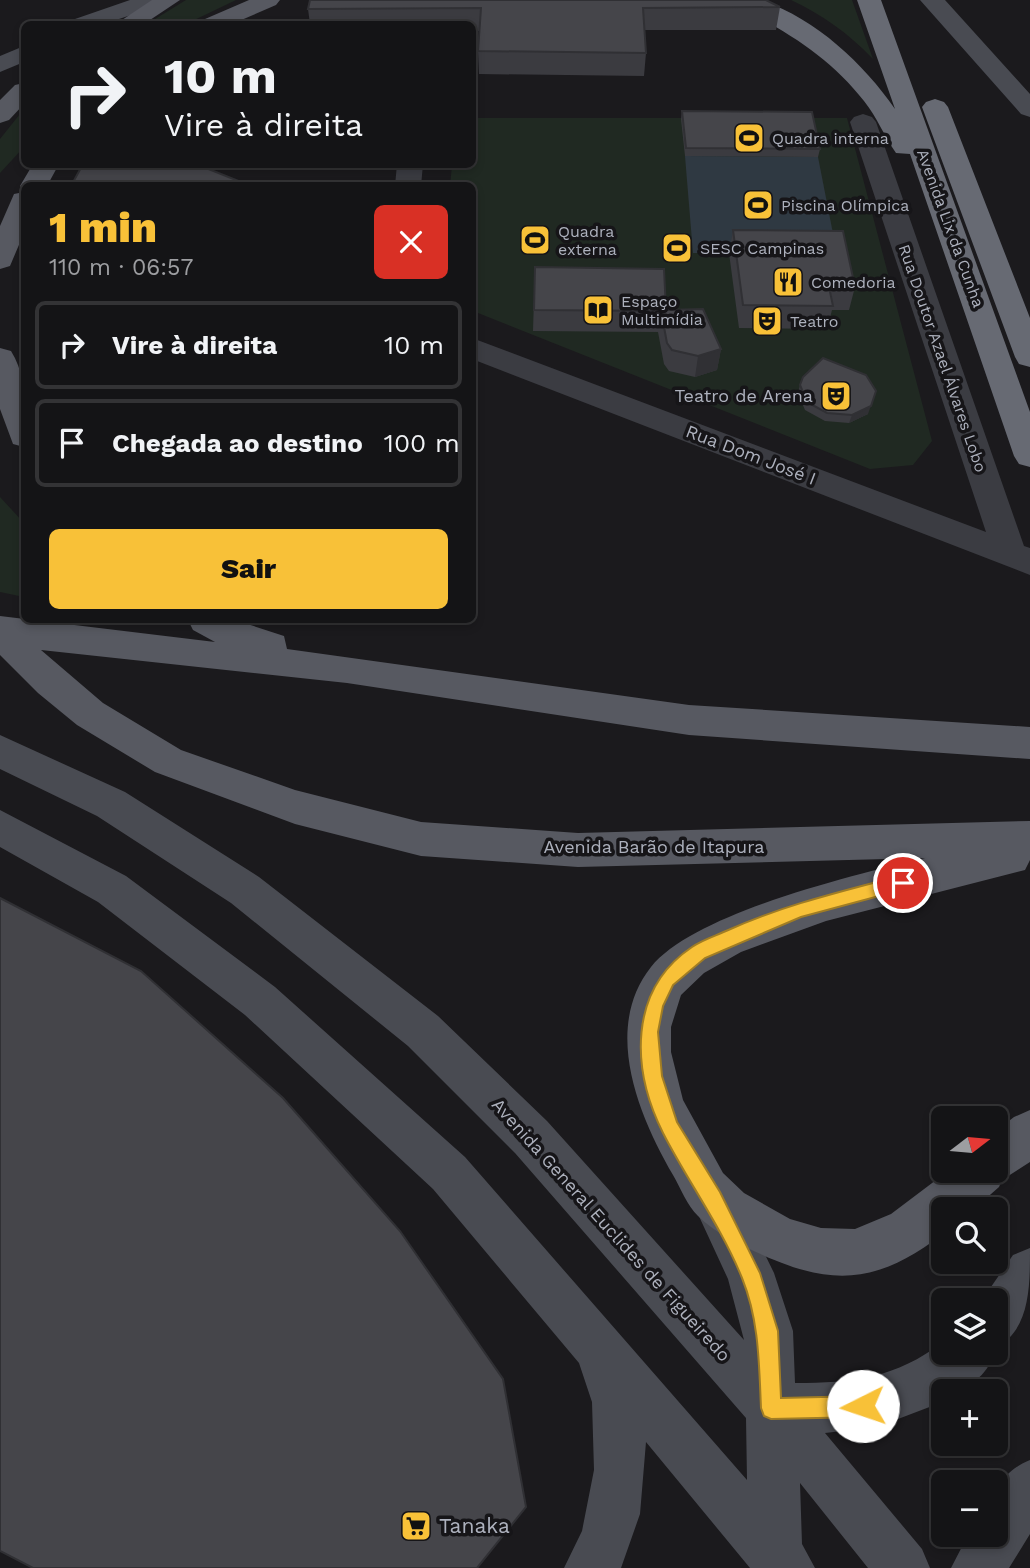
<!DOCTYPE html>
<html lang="pt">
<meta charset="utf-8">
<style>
body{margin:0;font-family:"Work Sans",sans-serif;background:#1d1d1f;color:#f1f3f6;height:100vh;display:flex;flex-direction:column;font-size:26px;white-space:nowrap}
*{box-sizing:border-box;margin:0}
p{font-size:23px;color:#9d9ea1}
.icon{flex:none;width:38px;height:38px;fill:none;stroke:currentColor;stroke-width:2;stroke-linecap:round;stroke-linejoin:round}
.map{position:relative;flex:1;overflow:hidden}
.sheet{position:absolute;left:21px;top:182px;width:455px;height:441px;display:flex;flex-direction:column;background:#141416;border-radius:10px;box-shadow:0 4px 10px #0003,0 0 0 2px #333335}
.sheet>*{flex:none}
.hud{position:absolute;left:21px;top:21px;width:455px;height:147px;border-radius:10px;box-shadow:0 4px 10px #0003,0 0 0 2px #333335;background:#141416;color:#f1f3f6;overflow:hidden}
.needle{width:46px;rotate:74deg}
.controls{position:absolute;left:931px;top:1106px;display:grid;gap:14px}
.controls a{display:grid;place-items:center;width:77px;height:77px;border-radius:10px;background:#141416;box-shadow:0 4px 10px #0003,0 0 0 2px #333335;font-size:35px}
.pin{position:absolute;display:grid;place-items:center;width:60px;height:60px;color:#fff;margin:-30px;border:4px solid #fff;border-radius:50%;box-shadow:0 2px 7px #0007}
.me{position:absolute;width:77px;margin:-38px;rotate:266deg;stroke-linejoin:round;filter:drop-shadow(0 0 5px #0008)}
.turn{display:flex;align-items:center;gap:24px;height:147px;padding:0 28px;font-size:32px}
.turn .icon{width:91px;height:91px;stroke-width:2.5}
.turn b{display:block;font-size:49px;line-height:60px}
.round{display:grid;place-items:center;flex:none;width:74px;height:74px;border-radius:10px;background:#1d1d1f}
.headline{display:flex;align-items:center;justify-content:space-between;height:119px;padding:0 28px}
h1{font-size:42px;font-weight:800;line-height:52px;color:#f8c138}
.cta{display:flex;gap:14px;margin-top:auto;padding:14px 28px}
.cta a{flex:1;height:80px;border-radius:10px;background:#f8c138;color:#111;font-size:28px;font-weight:800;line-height:80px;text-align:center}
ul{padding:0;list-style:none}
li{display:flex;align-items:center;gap:21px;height:88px;margin:0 14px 10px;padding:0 14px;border:4px solid #333335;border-radius:10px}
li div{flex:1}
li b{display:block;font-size:26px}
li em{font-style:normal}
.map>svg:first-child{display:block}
</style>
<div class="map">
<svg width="1030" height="1568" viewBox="0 0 1030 1568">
<rect width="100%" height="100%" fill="#1b1a1d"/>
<path fill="#202922" d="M186,0H236L186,24H147Z
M791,0H852L873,59C848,33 823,15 791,0Z
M24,109V147L0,173V139Z
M473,118H847L932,441L913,465L870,469L473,311L472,186H450L452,165L472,164Z
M0,497L24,523V597L0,592Z"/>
<path fill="#2f3942" d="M685,156L818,157L837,254L693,253Z"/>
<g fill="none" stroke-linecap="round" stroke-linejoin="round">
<path fill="#3b3c42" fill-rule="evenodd" d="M863,114L872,117L876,122L1024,546L1030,548V575L472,359V338L986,532L850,122L854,117Z
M397,164H423L421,186H395Z"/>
<path fill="#494b52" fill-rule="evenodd" d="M130,0H165L161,5L104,24H71L75,19Z
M920,0H945L1030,94V117L1021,114Z
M24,46V62L0,72V56Z
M0,735L125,792L259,877L438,1016L547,1121L744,1340L728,1279L691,1199L698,1183L714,1176L730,1183L774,1273L793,1331L795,1383C853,1383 896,1378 943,1342V1353H995C986,1376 969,1391 943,1391V1401L940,1403L877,1427L825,1433L922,1549L930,1568H868L800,1483L802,1544L815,1568H750L646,1442L640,1514L621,1568H564L582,1531L594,1470L592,1402L579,1363L433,1189L245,1015L98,902L0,847V810L126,876L275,987L465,1157L747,1480L746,1418L515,1153L408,1046L231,903L97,816L0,769Z
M1030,1248C1030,1288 1030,1329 996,1348V1300H982L1013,1255Z
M1030,1460V1534L1009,1568H951L968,1535H996C996,1499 992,1476 1030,1460Z"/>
<path fill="#575961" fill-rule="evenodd" d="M152,0H180L144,24H116Z
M249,0H280L276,5L232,24H201L205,19Z
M24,83V104L9,120L0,123V100L15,85Z
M33,164H59L47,186H24V192L20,186Z
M24,192V233L10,266L0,269V226L14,194Z
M0,348L11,351C28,378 27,416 24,447L13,444L0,409Z
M0,616L215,642L193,630L188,620H235L284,636L287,649L689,705L1030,727V759L689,735L347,683L41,650L103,703L181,750L295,790L421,822L578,833L1030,821V860L1025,870L826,921L741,952L704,973L681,995L671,1027V1052L683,1100L723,1173L744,1193L790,1219L821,1228L855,1229L891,1214L948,1171H996V1131L1014,1117L1030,1110V1162L1002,1180L999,1187L974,1209H943V1234C876,1285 831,1287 756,1252C736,1243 714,1232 698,1216C687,1205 681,1189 673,1175C639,1116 602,1029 651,967C694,913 857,874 925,858L578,867L421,856L295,824L155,772L77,725L38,693L0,655Z"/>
<path fill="#676a73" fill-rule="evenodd" d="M730,0C740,0 753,0 763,1C816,19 864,64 895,109L857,0H881L1030,412V467L1019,464L1014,456L910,154L896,153C884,136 877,117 864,101C830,57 784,29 734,5Z
M935,99L944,102L948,107L1030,318V367L1019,364L1015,357L922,107L926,102Z"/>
</g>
<path fill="#3b3b40" d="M780,7L776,30H644L646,53L644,76L479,74L478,51L480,31H472V24H310L308,9Z
M682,111L820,149L818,157L685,156L681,119Z
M733,230L855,287L849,310H832L827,329L739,328L729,253Z
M535,267L666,310L721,349L717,370L695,377L669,371L664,364L658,332L533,331Z
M800,385L868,414L849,423L825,421L805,410L798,393Z"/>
<path fill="#303034" d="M721,349L717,370L695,377L698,356Z
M876,391L868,414L849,423L852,415Z"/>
<path fill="#45454a" stroke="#303034" stroke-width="2" d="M310,0H766L780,7L643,8L646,53L478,51L481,8L308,9Z
M682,111L812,112L820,149L686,148Z
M83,164H196L251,186H71Z
M733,230L843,231L855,287H829L833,306L743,305Z
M535,267L664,269L666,310L703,309L721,349L698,356L672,350L667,343L661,311L534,310Z
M823,358L866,375L876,391L871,406L852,415L827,413L807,402L800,385L803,377Z
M0,898L141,971L283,1098L400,1231L503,1379L526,1507L477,1568H33L0,1551Z"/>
<path fill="#f8c138" stroke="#a17d24" stroke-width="2" d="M903,875L909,878V888L801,917L705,958L673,985L663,1006L658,1032L662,1076L677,1122L720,1192L760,1273L778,1331L781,1398L863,1396L870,1399L873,1406L870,1414L863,1417L771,1419L764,1416L761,1408C759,1363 759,1320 742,1278C721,1226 688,1182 663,1133C631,1069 628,990 692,947C702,940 715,936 726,931C783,905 843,891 903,875Z"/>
<defs>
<g id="stadium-square" transform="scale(1.575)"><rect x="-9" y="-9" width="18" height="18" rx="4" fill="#f8c138" stroke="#161518"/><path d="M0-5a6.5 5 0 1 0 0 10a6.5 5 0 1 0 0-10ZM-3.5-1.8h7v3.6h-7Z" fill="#111"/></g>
<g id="restaurant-square" transform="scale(1.575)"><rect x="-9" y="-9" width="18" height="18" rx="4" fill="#f8c138" stroke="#161518"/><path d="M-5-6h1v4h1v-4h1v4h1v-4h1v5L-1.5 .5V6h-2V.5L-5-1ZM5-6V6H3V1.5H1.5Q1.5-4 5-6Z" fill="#111"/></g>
<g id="library-square" transform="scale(1.575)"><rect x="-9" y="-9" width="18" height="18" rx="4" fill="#f8c138" stroke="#161518"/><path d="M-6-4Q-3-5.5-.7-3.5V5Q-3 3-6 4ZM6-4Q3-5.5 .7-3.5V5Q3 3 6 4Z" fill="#111"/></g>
<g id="theatre-square" transform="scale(1.575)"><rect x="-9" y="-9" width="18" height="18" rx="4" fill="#f8c138" stroke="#161518"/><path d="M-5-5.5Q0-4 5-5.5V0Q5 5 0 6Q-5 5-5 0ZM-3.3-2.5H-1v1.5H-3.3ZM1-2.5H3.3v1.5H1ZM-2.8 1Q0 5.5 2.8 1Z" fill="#111"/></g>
<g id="supermarket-square" transform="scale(1.575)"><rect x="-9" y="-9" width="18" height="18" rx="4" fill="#f8c138" stroke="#161518"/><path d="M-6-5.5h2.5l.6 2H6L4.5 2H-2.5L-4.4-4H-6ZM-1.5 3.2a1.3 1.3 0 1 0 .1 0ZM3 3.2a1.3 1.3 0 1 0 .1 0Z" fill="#111"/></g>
</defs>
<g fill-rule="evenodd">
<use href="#stadium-square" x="749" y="138"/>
<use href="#stadium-square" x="758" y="205"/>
<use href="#stadium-square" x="535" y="240"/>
<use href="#stadium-square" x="677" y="248"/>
<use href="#restaurant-square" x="788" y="282"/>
<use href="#library-square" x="598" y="310"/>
<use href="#theatre-square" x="767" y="321"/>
<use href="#theatre-square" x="836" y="396"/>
<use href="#supermarket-square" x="416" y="1526"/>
</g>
<g text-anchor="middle" stroke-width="7" stroke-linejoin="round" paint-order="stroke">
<g font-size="16" fill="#adb1bd" stroke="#161518" text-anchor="start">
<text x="772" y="144">Quadra interna</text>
<text x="781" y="211">Piscina Olímpica</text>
<text x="558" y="237">Quadra<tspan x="558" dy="18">externa</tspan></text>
<text x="700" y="254">SESC Campinas</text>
<text x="811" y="288">Comedoria</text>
<text x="621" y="307">Espaço<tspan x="621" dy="18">Multimídia</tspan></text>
<text x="790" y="327">Teatro</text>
</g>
<g font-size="16" fill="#adb1bd" stroke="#161518">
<text transform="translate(951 228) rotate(70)" y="6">Avenida Lix da Cunha</text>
<text transform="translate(943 358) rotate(71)" y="6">Rua Doutor Azael Álvares Lobo</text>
</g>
<g font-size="18" fill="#adb1bd" stroke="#161518" text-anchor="end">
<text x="813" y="402">Teatro de Arena</text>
</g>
<g font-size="18" fill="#adb1bd" stroke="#161518">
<text transform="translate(751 455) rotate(21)" y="6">Rua Dom José I</text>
<text x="654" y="853">Avenida Barão de Itapura</text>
<text transform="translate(611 1230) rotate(48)" y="6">Avenida General Euclides de Figueiredo</text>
</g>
<g font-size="21" fill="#adb1bd" stroke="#161518" text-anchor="start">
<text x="439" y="1533">Tanaka</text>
</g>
</g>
</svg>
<div class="controls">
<a><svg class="needle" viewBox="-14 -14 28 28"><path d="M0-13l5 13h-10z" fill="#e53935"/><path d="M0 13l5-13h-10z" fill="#9d9ea1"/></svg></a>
<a><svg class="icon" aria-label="search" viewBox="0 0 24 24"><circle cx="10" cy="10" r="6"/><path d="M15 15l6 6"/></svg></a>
<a><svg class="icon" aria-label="layers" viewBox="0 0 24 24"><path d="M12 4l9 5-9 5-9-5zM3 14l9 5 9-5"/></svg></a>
<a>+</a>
<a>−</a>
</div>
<div class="pin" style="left:903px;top:883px;background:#d93025"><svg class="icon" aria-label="arrive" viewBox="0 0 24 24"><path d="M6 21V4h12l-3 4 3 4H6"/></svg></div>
<svg class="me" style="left:863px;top:1406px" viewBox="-20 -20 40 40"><circle r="19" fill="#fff"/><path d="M0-13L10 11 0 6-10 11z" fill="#f8c138"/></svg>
<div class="hud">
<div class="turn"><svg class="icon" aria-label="right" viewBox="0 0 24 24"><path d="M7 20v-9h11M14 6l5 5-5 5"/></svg><div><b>10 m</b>Vire à direita</div></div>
</div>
<section class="sheet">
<div class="headline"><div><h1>1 min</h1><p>110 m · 06:57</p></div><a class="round" style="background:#d93025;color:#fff"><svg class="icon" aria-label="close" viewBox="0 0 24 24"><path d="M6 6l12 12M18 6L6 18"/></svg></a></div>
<ul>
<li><svg class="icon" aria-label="right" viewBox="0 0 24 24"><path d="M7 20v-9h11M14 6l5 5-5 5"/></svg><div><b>Vire à direita</b></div><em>10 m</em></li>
<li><svg class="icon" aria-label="arrive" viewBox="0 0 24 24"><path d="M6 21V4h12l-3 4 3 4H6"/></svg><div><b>Chegada ao destino</b></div><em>100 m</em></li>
</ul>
<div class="cta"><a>Sair</a></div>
</section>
</div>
